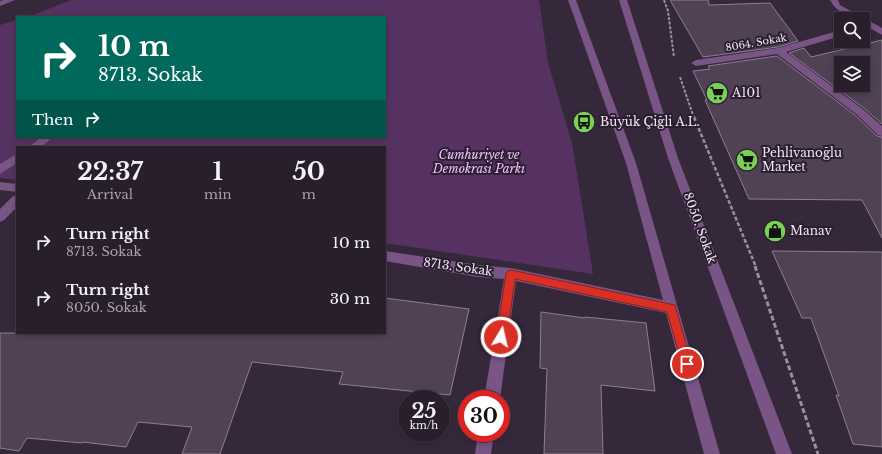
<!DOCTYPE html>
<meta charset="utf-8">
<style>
body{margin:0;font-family:"Libre Baskerville",serif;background:#302734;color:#f1f3f6;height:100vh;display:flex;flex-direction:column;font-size:15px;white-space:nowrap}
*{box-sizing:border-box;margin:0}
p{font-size:13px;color:#a5a2a9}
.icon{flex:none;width:22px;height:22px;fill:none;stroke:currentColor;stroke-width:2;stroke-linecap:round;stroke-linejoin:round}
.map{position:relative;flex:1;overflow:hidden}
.panel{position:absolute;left:16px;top:146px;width:370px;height:188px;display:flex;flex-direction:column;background:#281e2c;border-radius:0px;box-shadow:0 2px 6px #0003,0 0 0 1px #443c48}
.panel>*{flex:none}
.hud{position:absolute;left:16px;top:16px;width:370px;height:122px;border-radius:0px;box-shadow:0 2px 6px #0003,0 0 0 1px #443c48;background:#00695c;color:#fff;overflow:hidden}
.controls{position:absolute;left:834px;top:12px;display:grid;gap:8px}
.controls a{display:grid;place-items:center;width:36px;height:36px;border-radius:0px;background:#281e2c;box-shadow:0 2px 6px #0003,0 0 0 1px #443c48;font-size:20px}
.speed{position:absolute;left:398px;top:390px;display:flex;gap:8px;font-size:20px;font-weight:700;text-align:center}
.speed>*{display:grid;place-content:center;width:52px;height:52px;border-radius:50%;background:#281e2c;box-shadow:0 2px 6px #0003,0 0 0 1px #443c48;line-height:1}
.speed small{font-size:10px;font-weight:400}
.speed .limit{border:6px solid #d22;background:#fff;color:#111}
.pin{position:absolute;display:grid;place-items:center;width:34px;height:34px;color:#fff;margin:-17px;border:2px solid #fff;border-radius:50%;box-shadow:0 1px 4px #0007}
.me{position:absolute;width:44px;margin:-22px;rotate:9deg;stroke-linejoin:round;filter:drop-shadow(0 0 3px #0008)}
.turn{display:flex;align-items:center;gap:14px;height:84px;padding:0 16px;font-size:18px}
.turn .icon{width:52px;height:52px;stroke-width:2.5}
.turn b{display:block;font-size:28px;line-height:34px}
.then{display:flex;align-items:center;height:38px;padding:0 16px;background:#0003;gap:8px;font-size:15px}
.eta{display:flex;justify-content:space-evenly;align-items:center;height:68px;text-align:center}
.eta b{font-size:24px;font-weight:700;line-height:28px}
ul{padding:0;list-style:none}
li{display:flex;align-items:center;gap:12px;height:56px;padding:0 16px}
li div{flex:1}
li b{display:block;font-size:15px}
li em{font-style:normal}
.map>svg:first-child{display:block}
</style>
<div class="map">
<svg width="882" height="454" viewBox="0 0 882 454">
<rect width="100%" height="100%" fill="#35283a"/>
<path fill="#563262" d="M71,0H539L548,63L572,143L593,274L385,243V147H17V180L0,178V25L17,20V137H385V17H28Z"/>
<path fill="#504155" stroke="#8e7e93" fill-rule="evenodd" d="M670,0H708L709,5L770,3L798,41L778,47L703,57Z
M882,40V124L865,109L789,53L804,48L811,57ZM841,63H863V85H841Z
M777,56L855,115L877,136L882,137V238L862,200L749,199L705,100H707L693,71L710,69L708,66Z
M772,251L882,252V447L853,444L836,395L839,396L811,318H802Z
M385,298L469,309L450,395L339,384L343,372L252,362L220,454H182L192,427L138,422L126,447L82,442V443L27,438L19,451L0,448V333H385Z
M541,312L585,318V317L646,323L655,391L601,385L603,454H544L547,369L540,368Z"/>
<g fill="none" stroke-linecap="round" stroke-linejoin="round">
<path stroke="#9a8f9e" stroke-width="2" stroke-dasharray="3 1.5" stroke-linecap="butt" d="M664,0L668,11L674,57
M680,77L694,118"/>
<path stroke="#9a8f9e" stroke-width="2.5" stroke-dasharray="4 2" stroke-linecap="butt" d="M694,117L756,267"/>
<path stroke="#9a8f9e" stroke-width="3" stroke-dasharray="5 2.5" stroke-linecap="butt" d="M755,266L818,454"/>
<path fill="#785584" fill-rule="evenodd" d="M4,0H15L0,6V1Z
M568,0H576L636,163L720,454H704L666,313L516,281L500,399H484L504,279L478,277L385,261V251L478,265L511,268L663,300L626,163Z
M619,0H627L678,158L792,454H776L668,158Z
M830,0H838L840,5L882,28V35L863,24V19C850,19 836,12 830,0Z
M841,30V36L786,52L864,110L882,126V136L878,135L856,114L777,54L696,66L691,63L696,60L778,48Z
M41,137H53L41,147H29Z
M17,154V163L0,174V164Z
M0,182L17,184V192L0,190Z
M17,195V207L4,220L0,222V209L13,196Z
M478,433H494L491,454H475Z"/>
</g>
<path fill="#d93025" stroke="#8d1f18" d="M511,270L675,305L692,364L691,368L687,369L683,368L682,364L667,312L515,279L507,337L505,340L501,342L498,340L496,337L506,274L508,271Z"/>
<defs>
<g id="supermarket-disc" transform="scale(1.15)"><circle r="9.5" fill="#7bd155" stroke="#2b1e30"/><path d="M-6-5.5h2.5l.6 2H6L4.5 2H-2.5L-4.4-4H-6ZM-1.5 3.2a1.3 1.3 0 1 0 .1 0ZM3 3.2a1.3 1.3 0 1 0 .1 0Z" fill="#111"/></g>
<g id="bus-disc" transform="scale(1.15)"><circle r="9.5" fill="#7bd155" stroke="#2b1e30"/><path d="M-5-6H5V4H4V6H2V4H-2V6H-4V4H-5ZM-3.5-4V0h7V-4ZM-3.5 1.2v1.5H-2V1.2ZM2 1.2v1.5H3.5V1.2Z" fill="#111"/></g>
<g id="shop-disc" transform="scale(1.15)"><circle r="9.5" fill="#7bd155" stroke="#2b1e30"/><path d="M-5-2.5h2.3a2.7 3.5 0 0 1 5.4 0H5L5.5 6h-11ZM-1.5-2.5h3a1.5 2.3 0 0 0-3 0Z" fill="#111"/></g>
</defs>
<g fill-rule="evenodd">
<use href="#supermarket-disc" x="717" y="93"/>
<use href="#bus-disc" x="584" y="122"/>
<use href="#supermarket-disc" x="747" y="160"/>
<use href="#shop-disc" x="775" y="231"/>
</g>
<g text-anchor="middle" stroke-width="4" stroke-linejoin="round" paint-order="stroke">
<g font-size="10" fill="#efe7f3" stroke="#2b1e30">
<text transform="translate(756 42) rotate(-10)" y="4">8064. Sokak</text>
</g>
<g font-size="12" fill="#efe7f3" stroke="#2b1e30" text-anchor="start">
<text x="732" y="97">A101</text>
<text x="600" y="126">Büyük Çiğli A.L.</text>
<text x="762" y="157">Pehlivanoğlu<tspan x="762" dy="14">Market</tspan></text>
<text x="790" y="235">Manav</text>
</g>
<g font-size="12" font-style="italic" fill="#efc2ff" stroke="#2b1e30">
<text x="479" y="159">Cumhuriyet ve<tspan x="479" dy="14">Demokrasi Parkı</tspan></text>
</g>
<g font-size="12" fill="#efe7f3" stroke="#2b1e30">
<text transform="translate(700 228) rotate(70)" y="4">8050. Sokak</text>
<text transform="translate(458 267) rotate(8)" y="4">8713. Sokak</text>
</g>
</g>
</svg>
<div class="controls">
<a><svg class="icon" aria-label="search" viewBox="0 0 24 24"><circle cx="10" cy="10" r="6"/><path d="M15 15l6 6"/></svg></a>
<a><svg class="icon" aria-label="layers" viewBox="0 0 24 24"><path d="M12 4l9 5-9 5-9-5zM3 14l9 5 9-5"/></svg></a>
</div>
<div class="speed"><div>25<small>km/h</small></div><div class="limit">30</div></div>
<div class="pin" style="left:687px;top:364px;background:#d93025"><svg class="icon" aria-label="arrive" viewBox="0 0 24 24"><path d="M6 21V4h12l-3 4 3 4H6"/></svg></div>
<svg class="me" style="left:501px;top:337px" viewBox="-20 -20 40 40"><circle r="17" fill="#d93025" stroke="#fff" stroke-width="3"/><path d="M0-11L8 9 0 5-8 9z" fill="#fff"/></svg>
<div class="hud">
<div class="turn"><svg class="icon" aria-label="right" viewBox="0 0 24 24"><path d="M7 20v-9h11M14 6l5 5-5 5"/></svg><div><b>10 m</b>8713. Sokak</div></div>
<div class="then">Then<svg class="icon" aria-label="right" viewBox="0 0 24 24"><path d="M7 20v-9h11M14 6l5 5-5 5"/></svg></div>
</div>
<section class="panel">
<div class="eta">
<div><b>22:37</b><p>Arrival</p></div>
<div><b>1</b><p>min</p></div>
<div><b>50</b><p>m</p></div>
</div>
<ul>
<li><svg class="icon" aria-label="right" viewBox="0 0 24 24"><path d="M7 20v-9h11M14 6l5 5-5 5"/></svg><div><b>Turn right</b><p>8713. Sokak</p></div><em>10 m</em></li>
<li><svg class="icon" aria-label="right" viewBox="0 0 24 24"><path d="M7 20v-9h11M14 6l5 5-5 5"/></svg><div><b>Turn right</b><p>8050. Sokak</p></div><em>30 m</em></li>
</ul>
</section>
</div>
